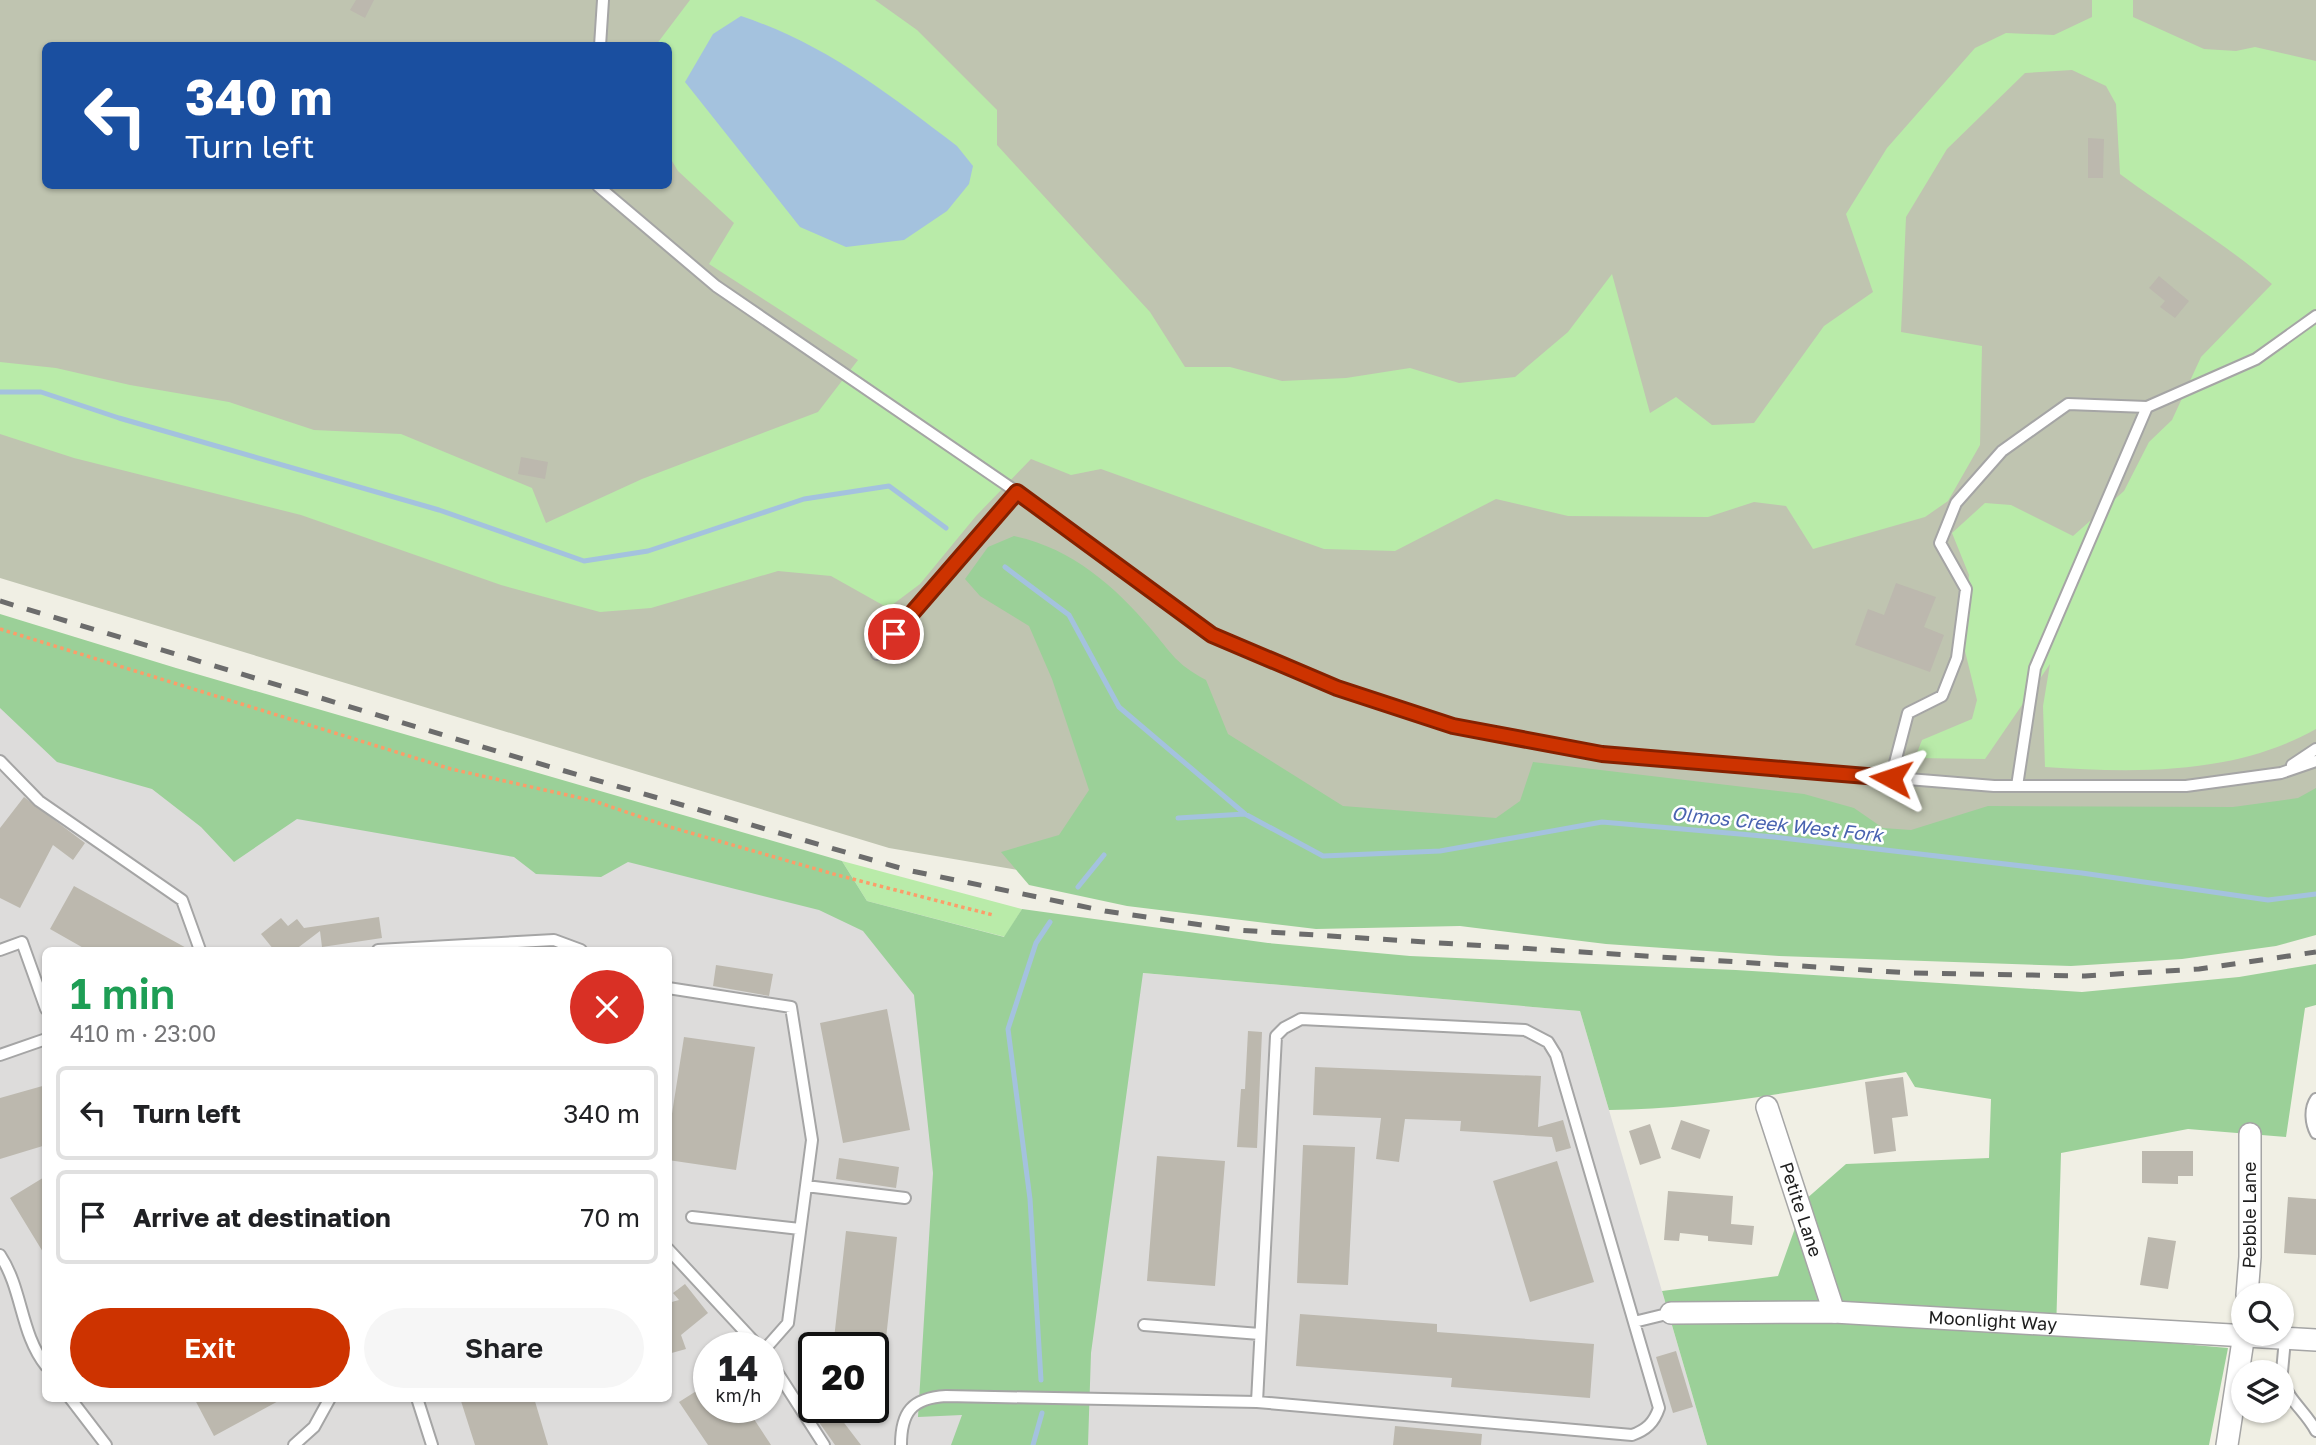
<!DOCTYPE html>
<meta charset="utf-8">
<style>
body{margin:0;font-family:"Golos Text",sans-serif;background:#f6f6f6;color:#202124;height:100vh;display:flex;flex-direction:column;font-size:26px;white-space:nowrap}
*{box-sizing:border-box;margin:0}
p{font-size:23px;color:#757577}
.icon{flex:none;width:38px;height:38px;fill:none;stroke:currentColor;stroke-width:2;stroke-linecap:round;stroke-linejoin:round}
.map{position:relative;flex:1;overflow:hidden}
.drawer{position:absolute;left:42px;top:947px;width:630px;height:455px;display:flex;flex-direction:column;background:#fff;border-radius:10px;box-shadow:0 2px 5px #0004}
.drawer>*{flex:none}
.top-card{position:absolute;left:42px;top:42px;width:630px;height:147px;border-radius:10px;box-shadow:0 2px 5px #0004;background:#1a4fa0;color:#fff;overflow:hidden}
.fabs{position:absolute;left:2231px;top:1283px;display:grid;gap:14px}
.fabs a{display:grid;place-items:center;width:63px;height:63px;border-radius:50%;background:#fff;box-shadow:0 2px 5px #0004;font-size:35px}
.speed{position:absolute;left:693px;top:1332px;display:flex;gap:14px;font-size:35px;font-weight:700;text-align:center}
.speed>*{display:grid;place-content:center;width:91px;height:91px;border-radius:50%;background:#fff;box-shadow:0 2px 5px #0004;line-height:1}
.speed small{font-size:18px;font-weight:400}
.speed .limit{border:4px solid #111;border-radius:10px;background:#fff;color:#111}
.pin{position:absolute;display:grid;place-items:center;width:60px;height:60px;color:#fff;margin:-30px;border:4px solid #fff;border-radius:50%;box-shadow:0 2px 7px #0007}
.me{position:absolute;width:77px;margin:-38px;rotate:275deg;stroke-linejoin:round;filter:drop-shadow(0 0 5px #0008)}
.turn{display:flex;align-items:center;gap:24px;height:147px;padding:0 28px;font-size:32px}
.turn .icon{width:91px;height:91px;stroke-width:2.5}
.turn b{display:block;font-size:49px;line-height:60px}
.round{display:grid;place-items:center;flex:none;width:74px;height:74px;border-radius:37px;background:#f6f6f6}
.headline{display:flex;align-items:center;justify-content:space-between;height:119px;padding:0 28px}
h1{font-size:42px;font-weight:600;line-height:52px;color:#1e9e55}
.cta{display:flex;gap:14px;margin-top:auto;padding:14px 28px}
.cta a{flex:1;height:80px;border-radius:42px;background:#cd3300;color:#fff;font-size:28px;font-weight:600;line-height:80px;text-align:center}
.cta a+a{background:#f6f6f6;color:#202124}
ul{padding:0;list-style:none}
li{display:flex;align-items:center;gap:21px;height:94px;margin:0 14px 10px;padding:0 14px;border:4px solid #e0e0e0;border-radius:10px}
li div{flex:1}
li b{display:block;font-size:26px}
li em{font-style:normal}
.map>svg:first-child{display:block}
</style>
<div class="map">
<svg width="2316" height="1445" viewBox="0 0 2316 1445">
<rect width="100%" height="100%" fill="#f0efe4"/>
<path fill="#dddcdb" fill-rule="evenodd" d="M0,639L867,901L1142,973L1580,1011L1707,1445H0ZM46,950H668V1398H46ZM709,1348H768V1407H709ZM814,1348H873V1407H814Z"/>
<path fill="#bfc4b0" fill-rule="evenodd" d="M0,0H2316V931L1217,904L889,848L0,578ZM46,46H668V186H46Z"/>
<path fill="#b9eba9" d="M690,0H875L917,30L997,110V145L1150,312L1185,367H1230L1282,381L1346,378L1410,368L1459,383L1515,377L1568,332L1612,274L1650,413L1676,397L1712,425L1754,423L1824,326L1873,292L1846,214L1887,148L1975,48L2006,33L2054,35L2092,17V0H2133V17L2204,49L2236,51L2255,47L2316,61V729C2234,775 2137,773 2045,767L2043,706L2050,664L1985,759L1915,758L1922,740L1972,719L1977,700L1963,643L1969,575L1952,533L1985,503L2011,505L2073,536L2124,491L2149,442L2172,420L2201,357L2272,284C2226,244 2170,211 2120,174L2116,104L2106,86L2072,70L2025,73L1947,149L1906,217L1901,332L1982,346L1980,445L1948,501L1925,517L1813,549L1786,506L1754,502L1708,517L1568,516L1496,499L1395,551L1324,549L1101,469L1071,475L1031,459L976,516L920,584L888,608L831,576L778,571L651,608L600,612L501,585L301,515L74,458L0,434V362L56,368L130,385L229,402L314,430L401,434L532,488L546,523L642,479L818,412L858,360L709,264L734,223L678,171L669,156L668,46L656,45Z
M842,861L1022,909L1005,937L867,901Z"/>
<path fill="#9bd098" d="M1014,536C1071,548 1114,585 1151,629C1173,655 1175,663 1206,680L1228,734L1343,806L1496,818L1520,801L1533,762L1804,794L1854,808L1883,828L1911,830L1988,806L2233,807L2298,798L2316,788V935L2276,946L2182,959L2071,966L1779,956L1606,944L1460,926L1316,929L1127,906L1029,885L1001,852L1059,835L1089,790L1052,679L1029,626L980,596L965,579L988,547Z
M0,614L176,668L842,861L867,901L1004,937L1022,909L1268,943L1410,956L1736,970L2082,992L2239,977L2316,964V1005L2305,1008L2286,1137L2188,1129L2061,1153L2056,1333L2228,1348L2209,1445H1707L1662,1291L1778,1276L1805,1200L1846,1164L1989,1158L1991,1099L1915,1087L1906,1072C1808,1089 1709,1109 1609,1110L1580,1011L1143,973L1091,1353L1088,1445H951L962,1415L918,1417L933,1173L914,995L863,931L819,910L628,862L601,877L536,874L514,857L297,819L234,862L201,827L152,789L57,762L0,708Z"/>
<path fill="#a4c2de" d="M741,16C825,44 887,93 957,146L973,166L969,184L947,211L904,240L846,247L800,227L685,82L713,34Z"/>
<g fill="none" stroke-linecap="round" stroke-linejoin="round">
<path stroke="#a4c2de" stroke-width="5" d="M0,392H41L119,418L439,510L584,561L648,551L804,499L889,486L946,528
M1005,567L1069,615L1119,707L1245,814L1323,856L1440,851L1602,822L1774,837L2082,873L2268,900L2316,894
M1178,818L1245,814
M1078,887L1104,855
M1041,1380L1030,1199L1008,1029L1036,943L1050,922
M1033,1445L1042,1413"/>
</g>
<path fill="#bcb8ae" d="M356,0H374L365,18L350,10Z
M2088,138L2104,139L2103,178H2088Z
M2159,276L2189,301L2175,318L2160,307L2165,301L2149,288Z
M521,457L548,462L545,479L518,474Z
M1896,583L1936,597L1924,627L1944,635L1930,672L1855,645L1868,609L1884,615Z
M24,797L85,843L73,860L53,845L20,908L0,898V828Z
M74,886L190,950H87L50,929Z
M379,917L382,938L322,947L320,931L295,950H274L261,934L281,918L288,926L297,919L304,928Z
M716,965L773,974L769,996L713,986Z
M887,1009L910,1130L843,1143L820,1023Z
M1248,1031L1262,1032L1257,1148L1237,1147L1241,1089H1245Z
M684,1037L755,1047L736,1170L668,1160V1139Z
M1315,1067L1541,1076L1538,1127L1563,1120L1571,1148L1556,1152L1552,1137L1460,1131L1461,1121L1405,1119L1399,1162L1376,1159L1381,1118L1313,1115Z
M1903,1077L1908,1116L1892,1118L1896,1151L1874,1154L1865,1082Z
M46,1085V1145L0,1159V1098Z
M1681,1120L1710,1130L1700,1159L1671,1149Z
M1650,1124L1661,1158L1640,1165L1629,1131Z
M1303,1145L1355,1147L1348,1285L1297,1283Z
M2142,1151H2193V1176H2178V1184L2142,1183Z
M1157,1156L1225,1161L1215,1286L1147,1281Z
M839,1158L899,1167L896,1188L836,1179Z
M1557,1161L1594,1282L1530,1302L1493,1181Z
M46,1176V1257L10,1198Z
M1668,1191L1733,1196L1731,1224L1754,1226L1752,1245L1708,1241V1236L1680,1233L1679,1241L1664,1240Z
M2288,1197L2316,1199V1255L2284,1253Z
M846,1231L897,1237L885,1348H833Z
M2148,1237L2176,1241L2168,1289L2140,1285Z
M685,1284L708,1313L681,1335L686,1349L668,1354V1303L679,1300L673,1293Z
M1300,1314L1437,1324V1332L1594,1344L1590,1398L1451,1387L1452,1378L1296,1366Z
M1676,1351L1693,1407L1673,1413L1656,1357Z
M709,1383V1407H746L771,1445H708L679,1402Z
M194,1398H284L214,1436Z
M460,1398H534L548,1445H475Z
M830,1407H832L861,1445H835L816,1418Z
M1395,1426L1482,1434L1481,1445H1393Z"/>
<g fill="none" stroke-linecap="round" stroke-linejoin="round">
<g stroke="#a5a5a5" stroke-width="14">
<path id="lane" d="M600,46L603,0
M598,186L716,286L1017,492L1212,635L1337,688L1453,726L1602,754L1994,786H2186L2281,773L2316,761
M877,654L1017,492
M0,761L39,801L182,900L200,950
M2292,765L2316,749
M1891,778L1908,713L1942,696L1957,658L1966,589L1940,543L1956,503L2002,451L2068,404L2147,407
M2017,786L2035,668L2147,407L2256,359L2316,316
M0,950L22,942L46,1009
M378,950L554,940L581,950
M668,988L791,1007L812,1140L788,1323L766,1348
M0,1055L46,1039
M2316,1099C2309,1109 2311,1124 2316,1133
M806,1186L905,1198
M692,1217L800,1229
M668,1249L760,1348
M0,1255C23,1290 20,1333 46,1366
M1634,1322L1671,1313
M1144,1325L1260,1334
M768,1358L824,1445
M2282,1372L2285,1339
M2282,1380C2289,1401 2306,1412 2316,1431
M70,1398L106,1445
M417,1398L432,1445
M294,1445L314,1427L330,1398
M901,1445C901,1412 912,1398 946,1396L1257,1402L1632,1435C1646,1430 1654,1423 1659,1408L1556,1055L1548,1042L1525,1030L1301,1019L1284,1028L1276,1036L1257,1402"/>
</g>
<g stroke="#a5a5a5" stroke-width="24">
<g id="street">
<path id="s1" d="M1767,1107L1834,1312"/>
<path id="s2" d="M2247,1295L2250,1257V1134"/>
<path id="s3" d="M1671,1313L1834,1312L2316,1340"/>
<path d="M2227,1445L2244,1334"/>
</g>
</g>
<path stroke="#fc9d69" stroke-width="3.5" stroke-dasharray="3.5 3.5" stroke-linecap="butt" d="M0,629L451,769L594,801L670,827L837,875L993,915"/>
<use href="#lane" stroke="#fff" stroke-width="10"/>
<use href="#street" stroke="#fff" stroke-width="21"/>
<path stroke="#6c6c6c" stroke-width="5" stroke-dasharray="14 14" stroke-linecap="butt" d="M0,601L506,754L907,870L1105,911L1237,930L1911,973L2085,976L2199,969L2316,952"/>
</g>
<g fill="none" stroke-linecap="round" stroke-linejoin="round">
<g stroke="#852100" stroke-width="18">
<path id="route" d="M894,634L1017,492L1212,635L1337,688L1453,726L1602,754L1891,778"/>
</g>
<use href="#route" stroke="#cd3300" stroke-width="12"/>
</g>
<g text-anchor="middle" stroke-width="5" stroke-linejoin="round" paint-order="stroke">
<g font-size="18" fill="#1e1e1e" stroke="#fff">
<text dy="6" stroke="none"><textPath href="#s1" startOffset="108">Petite Lane</textPath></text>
<text dy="6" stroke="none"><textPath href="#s2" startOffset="80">Pebble Lane</textPath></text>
<text dy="6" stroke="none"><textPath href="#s3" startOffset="322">Moonlight Way</textPath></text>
</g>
<g font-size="19" font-style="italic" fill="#4963b0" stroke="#fff">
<text transform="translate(1777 824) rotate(6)" y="7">Olmos Creek West Fork</text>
</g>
</g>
</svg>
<div class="fabs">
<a><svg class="icon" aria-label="search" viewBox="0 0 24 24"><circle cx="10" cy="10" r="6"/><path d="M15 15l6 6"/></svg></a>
<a><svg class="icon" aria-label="layers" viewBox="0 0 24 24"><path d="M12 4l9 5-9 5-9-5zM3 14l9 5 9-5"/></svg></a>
</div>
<div class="speed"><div>14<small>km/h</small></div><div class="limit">20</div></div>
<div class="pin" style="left:894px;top:634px;background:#d93025"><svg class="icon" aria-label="arrive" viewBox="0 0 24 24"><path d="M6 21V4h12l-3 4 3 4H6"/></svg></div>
<svg class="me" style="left:1891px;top:778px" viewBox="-20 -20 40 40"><path d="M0-17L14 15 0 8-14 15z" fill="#cd3300" stroke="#fff" stroke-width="4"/></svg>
<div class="top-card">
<div class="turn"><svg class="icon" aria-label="left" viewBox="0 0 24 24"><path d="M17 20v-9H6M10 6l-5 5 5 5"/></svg><div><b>340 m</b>Turn left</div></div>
</div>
<section class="drawer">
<div class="headline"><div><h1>1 min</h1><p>410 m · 23:00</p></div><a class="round" style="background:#d93025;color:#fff"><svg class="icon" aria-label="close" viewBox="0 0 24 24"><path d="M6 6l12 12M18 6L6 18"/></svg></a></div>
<ul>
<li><svg class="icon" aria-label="left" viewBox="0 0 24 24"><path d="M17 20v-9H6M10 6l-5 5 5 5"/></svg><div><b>Turn left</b></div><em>340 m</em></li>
<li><svg class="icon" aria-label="arrive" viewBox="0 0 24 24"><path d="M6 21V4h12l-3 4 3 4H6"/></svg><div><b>Arrive at destination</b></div><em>70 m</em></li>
</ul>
<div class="cta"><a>Exit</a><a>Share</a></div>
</section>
</div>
